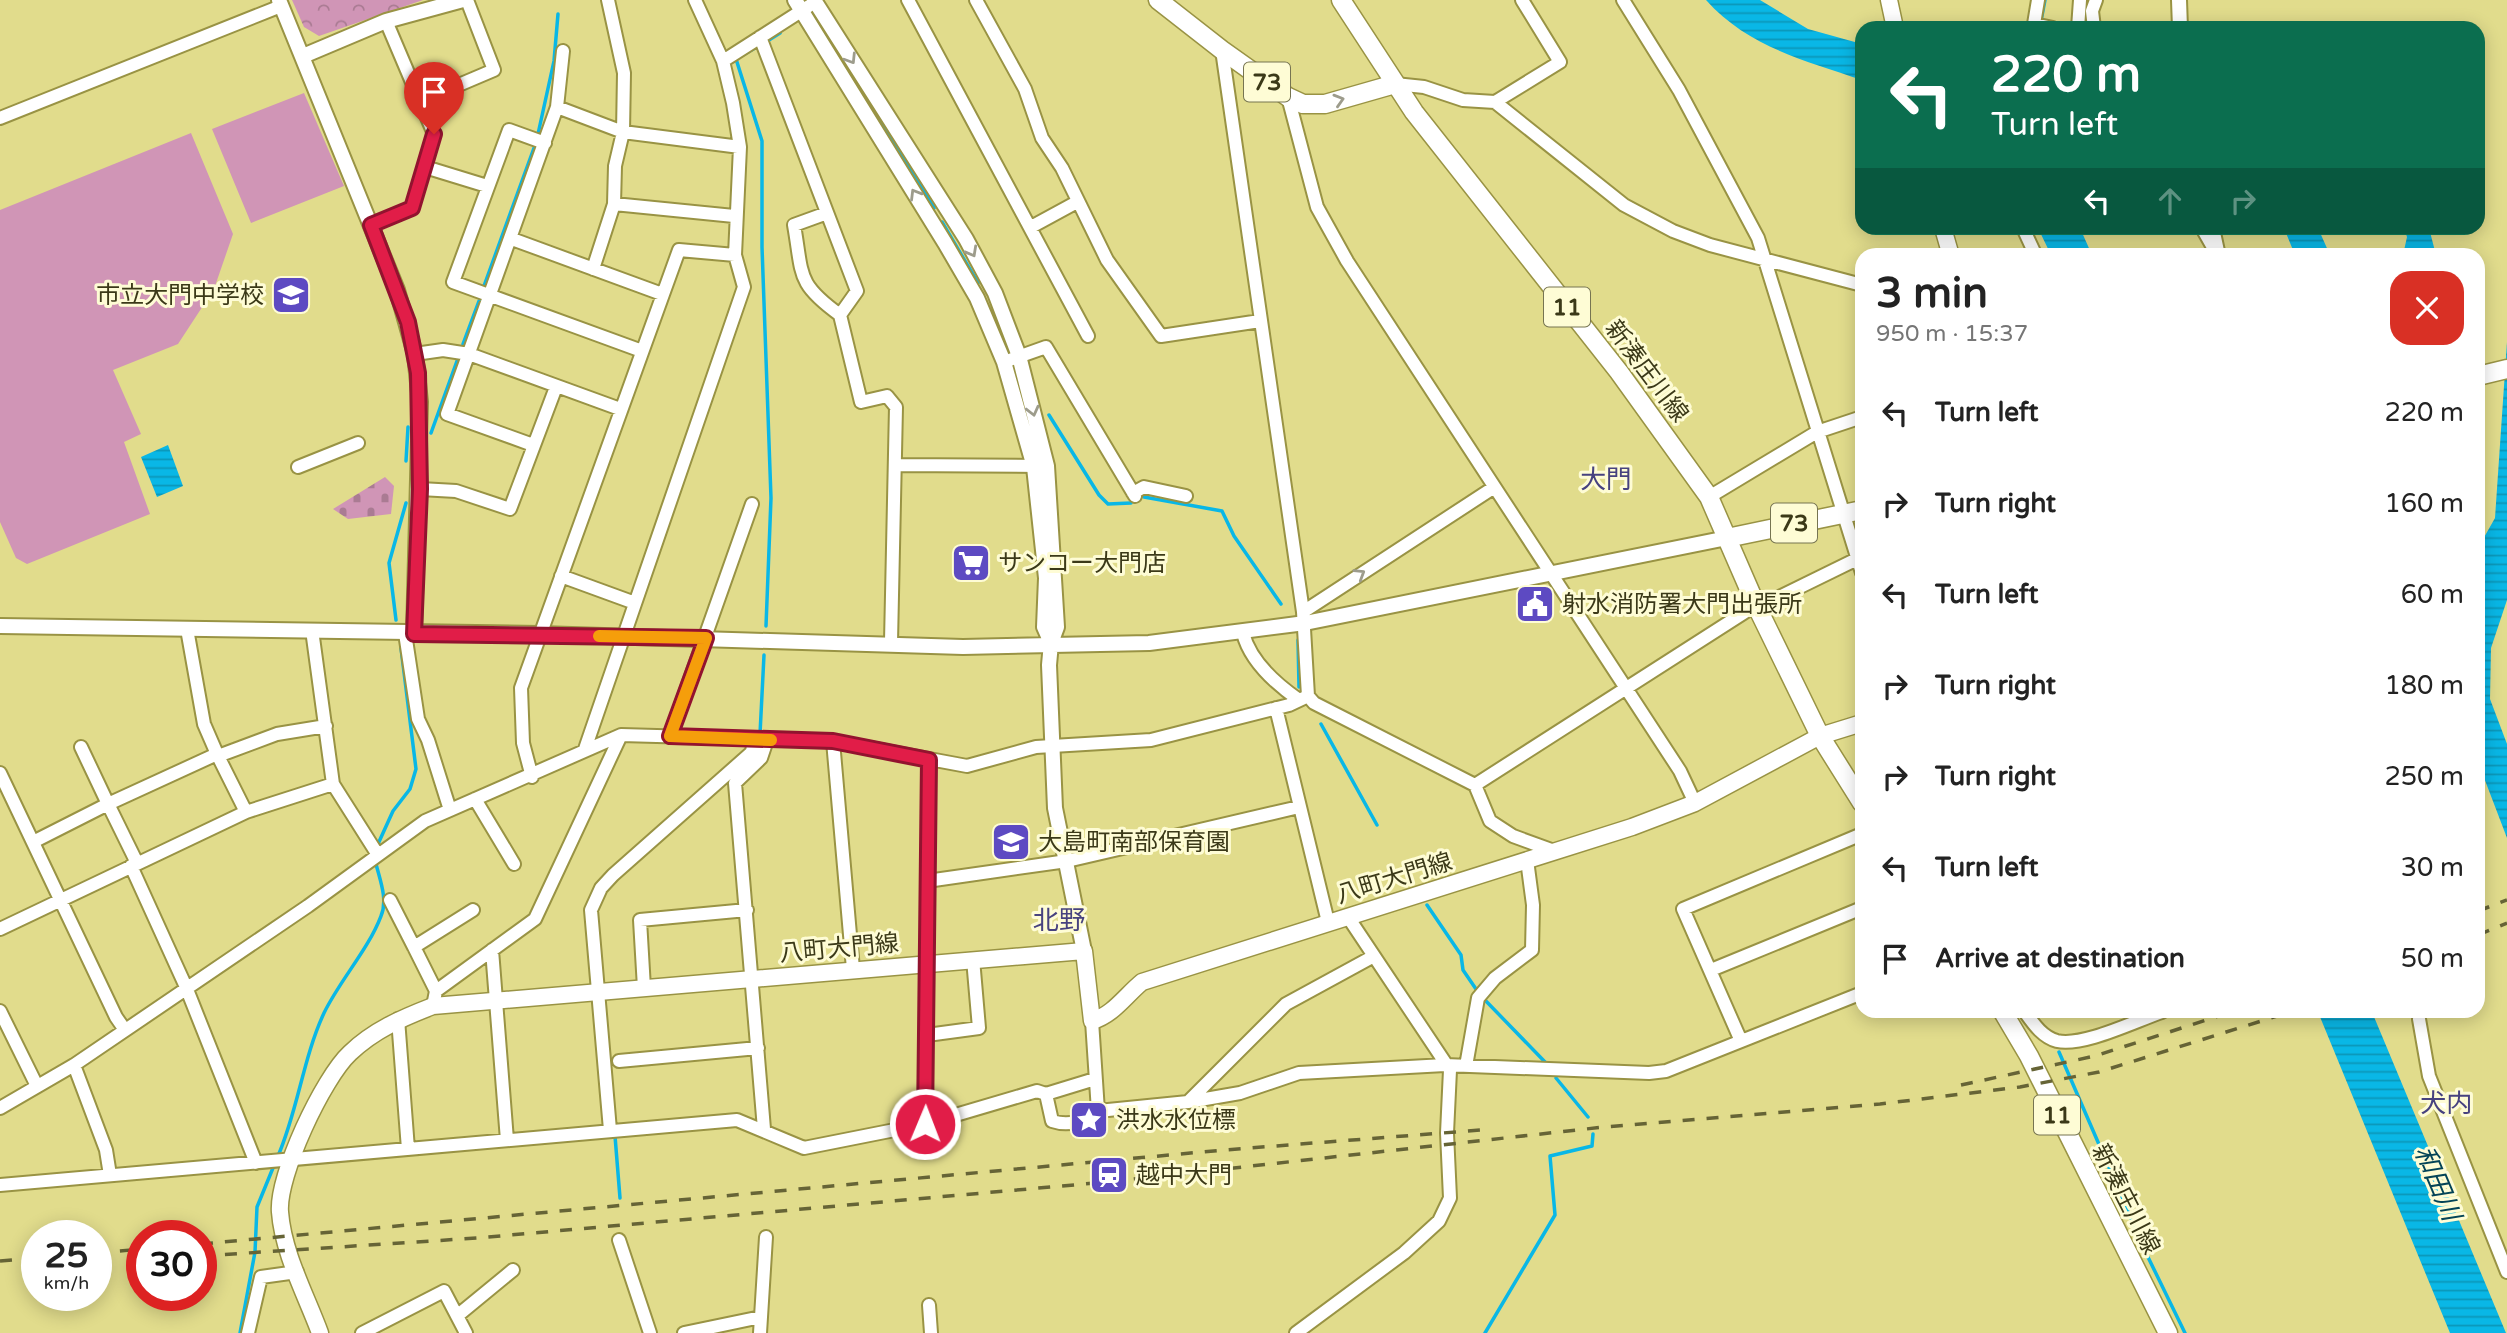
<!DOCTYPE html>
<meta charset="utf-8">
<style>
body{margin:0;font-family:"Varela Round","Noto Sans JP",sans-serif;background:#f6f6f6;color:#222;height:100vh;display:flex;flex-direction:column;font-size:26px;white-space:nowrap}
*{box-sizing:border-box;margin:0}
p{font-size:23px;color:#767676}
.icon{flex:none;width:38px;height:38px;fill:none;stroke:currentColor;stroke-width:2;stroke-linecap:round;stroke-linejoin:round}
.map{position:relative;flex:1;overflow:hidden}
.details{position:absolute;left:1855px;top:248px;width:630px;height:770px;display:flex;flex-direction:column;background:#fff;border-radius:21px;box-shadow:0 4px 18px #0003}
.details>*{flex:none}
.guide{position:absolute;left:1855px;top:21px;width:630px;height:214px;border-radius:21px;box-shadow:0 4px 18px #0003;background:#0b6e4f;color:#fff;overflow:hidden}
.speed{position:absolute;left:21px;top:1220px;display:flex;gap:14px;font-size:35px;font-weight:700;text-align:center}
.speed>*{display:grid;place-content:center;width:91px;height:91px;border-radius:50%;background:#fff;box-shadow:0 4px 18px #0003;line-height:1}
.speed small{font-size:18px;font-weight:400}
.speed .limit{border:10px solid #d22;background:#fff;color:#111}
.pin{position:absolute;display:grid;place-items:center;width:60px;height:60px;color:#fff;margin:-72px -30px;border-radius:50% 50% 50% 0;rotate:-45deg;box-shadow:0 0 7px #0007}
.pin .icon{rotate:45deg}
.me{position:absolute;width:77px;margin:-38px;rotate:1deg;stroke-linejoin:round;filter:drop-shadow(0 0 5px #0008)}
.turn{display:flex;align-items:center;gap:24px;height:147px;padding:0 21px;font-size:32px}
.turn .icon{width:91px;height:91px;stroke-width:2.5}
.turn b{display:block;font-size:49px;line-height:60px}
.lanes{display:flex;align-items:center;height:66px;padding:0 21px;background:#0003;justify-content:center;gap:35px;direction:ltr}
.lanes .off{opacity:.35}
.round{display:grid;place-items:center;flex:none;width:74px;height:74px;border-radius:21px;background:#f6f6f6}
.head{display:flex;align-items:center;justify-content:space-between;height:119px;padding:0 21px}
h1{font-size:42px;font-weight:800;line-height:52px}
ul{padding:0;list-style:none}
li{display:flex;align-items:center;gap:21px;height:91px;padding:0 21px}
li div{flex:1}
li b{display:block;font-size:26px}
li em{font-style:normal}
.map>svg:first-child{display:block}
</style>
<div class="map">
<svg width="2507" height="1333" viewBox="0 0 2507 1333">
<defs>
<pattern id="cemetery-stones" width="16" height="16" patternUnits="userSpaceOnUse" patternTransform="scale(1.75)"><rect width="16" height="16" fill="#d095b6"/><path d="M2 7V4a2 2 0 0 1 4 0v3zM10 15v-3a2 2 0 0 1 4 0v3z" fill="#aa7b93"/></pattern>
<pattern id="park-crowns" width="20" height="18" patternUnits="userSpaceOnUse" patternTransform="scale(1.75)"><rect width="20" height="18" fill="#d095b6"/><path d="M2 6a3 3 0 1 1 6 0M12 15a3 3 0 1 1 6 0" fill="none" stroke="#aa7b93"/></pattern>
<pattern id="water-rules" width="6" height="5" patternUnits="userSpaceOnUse" patternTransform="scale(1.75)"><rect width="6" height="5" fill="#09b7e6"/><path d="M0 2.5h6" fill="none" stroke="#0b96b9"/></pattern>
</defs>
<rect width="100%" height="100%" fill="#e1dc8c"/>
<path fill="url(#cemetery-stones)" d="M385,477L394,486L391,514L348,519L333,509Z"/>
<path fill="url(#park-crowns)" d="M292,0H423L319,36L304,27Z"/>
<path fill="#d095b6" d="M304,93L344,186L251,223L212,129Z
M191,133L233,234L214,289L178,344L113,370L141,434L124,442L150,514L27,564L16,558L0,522V210Z"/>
<path fill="url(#water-rules)" d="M1706,0H1760L1808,29L1862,44V80C1804,60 1748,47 1706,0Z
M2038,228H2080L2092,255H2051Z
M2284,228H2318L2330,255H2295Z
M2404,228H2429L2436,255H2403L2407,237Z
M2507,342V600L2491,648L2490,699L2507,744V838L2478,762V607L2484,583L2478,576V548L2495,518Z
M168,445L183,486L157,497L141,457Z
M2318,1012H2372L2506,1333H2450Z"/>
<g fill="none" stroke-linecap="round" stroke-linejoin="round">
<path stroke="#09b7e6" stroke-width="3.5" d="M2041,21L2045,0
M820,23L934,208
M769,40L780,33
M755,48L736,59L762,141V247L771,498L766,626
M538,134L554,61L558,14
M942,222L978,283
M484,286L534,148
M463,344L479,301
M1012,365L1017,379
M1049,415L1099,495L1108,504L1131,503
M431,433L457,361
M406,461L408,427
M1144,497L1222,511L1234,536L1281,604
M396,620L389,563L406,503
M1298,640L1299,687
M1321,724L1377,825
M760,734L764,655
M378,844L393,811L410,789L416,769L401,648
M1427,905L1461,955L1463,970L1478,992
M1483,998L1546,1063
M2059,1052L2146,1253L2185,1333
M1556,1078L1588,1117
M615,1136L620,1198
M278,1156C298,1110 303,1058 324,1013C340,980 368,950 381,916C388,900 380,880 376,864
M240,1333L255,1252L257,1207L275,1163
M1485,1333L1555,1215L1550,1156L1592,1146L1593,1134"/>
<g stroke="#999344" stroke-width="16">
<path id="minor" d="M908,0L1088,336
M976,0L1025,89L1042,138L1062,168L1107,260L1161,336L1260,321
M1623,0L1679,90L1758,238L1862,573
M2038,0L2034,24L2053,28
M2078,28L2080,0
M2094,28L2092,11L2096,0
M760,37L857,291L840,315L861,402L887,396L896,407L891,642
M1222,50L1303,612L1308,696L1314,703L1475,785L1490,821L1513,836L1554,851
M723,61L809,6
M1395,84L1424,87L1463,100L1495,102L1624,205L1673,231L1710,245L1862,285
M1288,97L1317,207L1347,261L1680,771L1695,803
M421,101L494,70L467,0
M1495,102L1560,62L1522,0
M557,107L623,132L740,147
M0,118L281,6
M545,143L509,130L453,282L642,351
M425,167L487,186
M614,204L734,216
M827,213L794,225C803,276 796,283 840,315
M371,225L412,208L434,134L386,21
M1031,227L1077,202
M2023,228L2036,256
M2202,228L2214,249
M512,239L662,294
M593,269L614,204L615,166L623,132L624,73L608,0
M415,354L443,350L469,354L620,409
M1004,362L1046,347L1135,496
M533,445L447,414L557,107L563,51
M895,465L1042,466
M298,467L358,443
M420,489L456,491L510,509L556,387
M1133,493L1144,487L1186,496
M1709,497L1817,432L1862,417
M561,576L635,603
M1757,608L1857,559
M1303,612L1493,488
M312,630L333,784L378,855
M405,633L418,719L428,740L450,810
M1243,633C1250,661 1276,684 1299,700
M1276,708L1328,922
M670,736L752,504
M833,741L853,969
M81,747L108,804L217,754L204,724L187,629
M585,749L744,287L735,255L740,147L733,103L723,61L695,0
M217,754L246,812
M218,756L277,734L326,726
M0,773L116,1017L125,1030
M532,777L523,743L521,688L679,250L735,255
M1475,785L1756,605
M475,799L514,864
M33,842L108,804L137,863
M131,866L186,987L256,1163
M927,881L1067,861L1299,807
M390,900L414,947
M0,929L246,812L333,784
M492,950L507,1140
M1711,970L1862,908
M644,988L640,920L747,910
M436,991L414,947L473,910
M433,1006L436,991L535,919L621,735
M0,1011L37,1086
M2025,1012C2033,1023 2042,1037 2057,1041C2083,1047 2135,1021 2162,1012
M398,1019L408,1149
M2419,1019L2429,1076L2507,1272
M1092,1021L1098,1111
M927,1035L979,1028L973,959
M1741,1041L1683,909L1862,834
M619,1061L758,1048
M74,1065L106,1150L110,1175
M1466,1066L1478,998L1495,978L1532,950L1533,905L1527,860
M1046,1094L1052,1121C1070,1127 1083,1121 1098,1111L1188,1102L1240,1093L1299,1073L1445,1065L1649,1073L1666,1071L1862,993
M1188,1102L1286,1004L1374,956
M0,1108L74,1065L308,906L425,821L621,735L833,741L967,766L1036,747L1151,740L1289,705L1308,696
M925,1124L929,760
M764,1129L735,783L761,758L767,740
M610,1130L591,910L601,888L613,875L752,752L754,739
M0,1185L737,1120L804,1148L925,1124L1037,1091L1046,1094L1095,1079
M619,1240L650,1333
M929,1305L931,1333
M457,1316L513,1270
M248,1333L261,1277L297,1272
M362,1333L444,1291L466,1333
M684,1333L761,1317
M760,1333L766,1237
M1296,1333L1404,1253L1439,1221L1450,1198L1447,1133L1450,1070L1348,917"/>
</g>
<g stroke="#999344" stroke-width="18">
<path id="tertiary" d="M279,0L397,290L415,354L420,402L414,634
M795,0L945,243L977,298L1004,362L1034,467L1046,578L1044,627L1051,643
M814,0L966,239L995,293L1019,356L1047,466L1057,627L1051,643L1049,665L1055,808L1084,951
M2179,0L2180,28
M303,56L386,21L463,0
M2212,228L2218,256
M0,626L540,634L963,647L1149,643L1305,623L1727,538"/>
</g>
<g stroke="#999344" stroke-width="19">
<path id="secondary" d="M1889,0L1895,28
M1943,228L1951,256
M320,1333C306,1295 283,1253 280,1212C277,1176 323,1078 350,1053C374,1030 402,1018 433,1006L1084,951L1092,1021C1113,1015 1125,996 1142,982L1632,827L1695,803L1820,736L1862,723"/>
</g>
<g stroke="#999344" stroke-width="21">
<path id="primary" d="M1158,0L1222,50L1288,97L1303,104H1325L1395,84
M1341,0L1414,112L1619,372L1709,497L1756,605L1820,736L1862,803
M2478,376L2507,369
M1727,538L1862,510
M2003,1012L2029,1056L2168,1333"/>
</g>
<use href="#minor" stroke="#fff" stroke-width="12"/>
<use href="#tertiary" stroke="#fff" stroke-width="14"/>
<use href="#secondary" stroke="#fff" stroke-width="16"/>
<use href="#primary" stroke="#fff" stroke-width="18"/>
<path stroke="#666436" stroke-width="3.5" stroke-dasharray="12 12" stroke-linecap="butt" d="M2478,911L2507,900
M2478,935L2507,923
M1961,1085L2095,1056L2231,1012
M201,1244L1224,1150L1481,1130
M96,1253L142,1249
M201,1256L477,1238L1107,1182L1604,1127L1880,1104L2020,1087L2099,1072L2290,1012
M0,1261L37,1258"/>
</g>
<defs><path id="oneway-chevron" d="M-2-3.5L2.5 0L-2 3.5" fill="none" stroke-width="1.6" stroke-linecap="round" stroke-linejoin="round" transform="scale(1.75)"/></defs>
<g stroke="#9d9c8c">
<use href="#oneway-chevron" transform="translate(851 59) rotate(58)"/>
<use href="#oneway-chevron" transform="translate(1339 100) rotate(-17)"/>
<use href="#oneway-chevron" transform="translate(915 194) rotate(-121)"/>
<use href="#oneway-chevron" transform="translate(972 252) rotate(61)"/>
<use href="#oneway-chevron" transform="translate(1033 411) rotate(76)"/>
<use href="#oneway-chevron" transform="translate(1360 574) rotate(-32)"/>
</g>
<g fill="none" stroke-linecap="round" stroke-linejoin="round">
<g stroke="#92132f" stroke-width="18">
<path id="route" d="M434,134L412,208L371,225L408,322L418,373L420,489L414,634L706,638L670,736L833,741L929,760L925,1124"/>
</g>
<use href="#route" stroke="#e11d48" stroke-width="12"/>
<path stroke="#f59e0b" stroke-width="12" d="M599,636L706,638L670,736L771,740"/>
</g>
<defs>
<g id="school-square" transform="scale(2.0125)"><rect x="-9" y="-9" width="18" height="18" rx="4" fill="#5d4ac2" stroke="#fefcd5"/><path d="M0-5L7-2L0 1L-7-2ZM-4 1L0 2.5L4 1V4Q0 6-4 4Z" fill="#fff"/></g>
<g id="supermarket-square" transform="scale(2.0125)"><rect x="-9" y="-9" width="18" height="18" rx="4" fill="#5d4ac2" stroke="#fefcd5"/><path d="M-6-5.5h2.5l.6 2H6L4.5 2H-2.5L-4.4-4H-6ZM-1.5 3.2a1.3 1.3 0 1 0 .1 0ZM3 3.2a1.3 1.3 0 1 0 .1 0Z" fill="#fff"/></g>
<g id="civic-square" transform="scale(2.0125)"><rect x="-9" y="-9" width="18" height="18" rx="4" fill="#5d4ac2" stroke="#fefcd5"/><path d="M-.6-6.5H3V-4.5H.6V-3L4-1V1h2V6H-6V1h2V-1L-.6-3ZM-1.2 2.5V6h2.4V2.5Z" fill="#fff"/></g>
<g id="sight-square" transform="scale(2.0125)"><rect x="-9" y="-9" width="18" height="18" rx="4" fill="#5d4ac2" stroke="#fefcd5"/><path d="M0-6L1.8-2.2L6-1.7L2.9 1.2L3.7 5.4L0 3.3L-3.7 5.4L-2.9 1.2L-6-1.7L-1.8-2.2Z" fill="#fff"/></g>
<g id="station-square" transform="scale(2.0125)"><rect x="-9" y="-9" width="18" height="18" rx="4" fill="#5d4ac2" stroke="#fefcd5"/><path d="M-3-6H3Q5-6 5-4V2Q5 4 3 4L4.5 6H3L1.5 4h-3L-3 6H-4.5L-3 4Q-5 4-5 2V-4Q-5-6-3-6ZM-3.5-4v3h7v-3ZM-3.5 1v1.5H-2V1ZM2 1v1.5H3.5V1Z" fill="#fff"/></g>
</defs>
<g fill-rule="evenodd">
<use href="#school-square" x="291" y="295"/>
<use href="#supermarket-square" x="971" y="563"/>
<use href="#civic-square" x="1535" y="604"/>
<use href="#school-square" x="1011" y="842"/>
<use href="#sight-square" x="1089" y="1120"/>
<use href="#station-square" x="1109" y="1175"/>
</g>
<g text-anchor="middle" stroke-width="6" stroke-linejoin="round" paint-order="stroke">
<g fill="#fefcd5" stroke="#767451" stroke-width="2">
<rect x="1244" y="62.5" width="46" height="39" rx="5"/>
<rect x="1544" y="287.5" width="46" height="39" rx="5"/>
<rect x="1771" y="503.5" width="46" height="39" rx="5"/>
<rect x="2034" y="1095.5" width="46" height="39" rx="5"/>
</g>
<g font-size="23" font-weight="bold" fill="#3b3918">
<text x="1267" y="90">73</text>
<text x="1567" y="315">11</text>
<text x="1794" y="531">73</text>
<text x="2057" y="1123">11</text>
</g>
<g font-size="24" fill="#3b3918" stroke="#fefcd5" text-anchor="start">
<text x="264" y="303" text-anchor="end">市立大門中学校</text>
<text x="998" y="571">サンコー大門店</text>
<text x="1562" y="612">射水消防署大門出張所</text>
<text x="1038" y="850">大島町南部保育園</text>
<text x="1116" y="1128">洪水水位標</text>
<text x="1136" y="1183">越中大門</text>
</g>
<g font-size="24" fill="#3b3918" stroke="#fefcd5">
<text transform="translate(1647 371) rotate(53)" y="8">新湊庄川線</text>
<text transform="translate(1394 878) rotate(-17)" y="8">八町大門線</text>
<text transform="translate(839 948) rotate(-5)" y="8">八町大門線</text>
<text transform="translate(2126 1199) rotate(63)" y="8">新湊庄川線</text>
</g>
<g font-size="26" fill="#47427f" stroke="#fefcd5">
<text x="1606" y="488">大門</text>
<text x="1059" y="929">北野</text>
<text x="2446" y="1112">犬内</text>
</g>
<g font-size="26" font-style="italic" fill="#044457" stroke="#fefcd5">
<text transform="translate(2438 1183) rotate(67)" y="9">和田川</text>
</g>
</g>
</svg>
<div class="speed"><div>25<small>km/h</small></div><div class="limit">30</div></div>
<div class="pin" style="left:434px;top:134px;background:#d93025"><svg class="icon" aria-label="arrive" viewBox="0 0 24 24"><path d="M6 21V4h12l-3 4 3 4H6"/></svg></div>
<svg class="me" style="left:925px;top:1124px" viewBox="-20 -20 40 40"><circle r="17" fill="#e11d48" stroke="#fff" stroke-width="3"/><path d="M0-11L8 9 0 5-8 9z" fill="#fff"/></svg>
<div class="guide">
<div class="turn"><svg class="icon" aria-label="left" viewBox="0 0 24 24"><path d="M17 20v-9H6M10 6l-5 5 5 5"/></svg><div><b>220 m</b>Turn left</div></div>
<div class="lanes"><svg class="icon" aria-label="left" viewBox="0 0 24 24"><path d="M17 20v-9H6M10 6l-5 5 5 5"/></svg><svg class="icon off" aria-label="ahead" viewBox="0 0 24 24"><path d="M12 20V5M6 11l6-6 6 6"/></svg><svg class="icon off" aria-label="right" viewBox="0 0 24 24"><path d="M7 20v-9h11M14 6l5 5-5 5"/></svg></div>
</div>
<section class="details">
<div class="head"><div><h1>3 min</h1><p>950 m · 15:37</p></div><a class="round" style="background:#d93025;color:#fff"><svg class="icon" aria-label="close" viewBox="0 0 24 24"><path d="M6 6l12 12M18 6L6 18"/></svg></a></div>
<ul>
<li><svg class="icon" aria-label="left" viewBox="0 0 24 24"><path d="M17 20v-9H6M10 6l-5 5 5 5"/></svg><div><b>Turn left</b></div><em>220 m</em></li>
<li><svg class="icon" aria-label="right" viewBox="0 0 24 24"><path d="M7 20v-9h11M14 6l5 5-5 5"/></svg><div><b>Turn right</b></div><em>160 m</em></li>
<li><svg class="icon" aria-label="left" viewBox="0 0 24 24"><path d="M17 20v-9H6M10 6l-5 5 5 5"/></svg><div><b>Turn left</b></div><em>60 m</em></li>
<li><svg class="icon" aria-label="right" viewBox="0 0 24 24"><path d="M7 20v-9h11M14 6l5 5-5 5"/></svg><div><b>Turn right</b></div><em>180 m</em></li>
<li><svg class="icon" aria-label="right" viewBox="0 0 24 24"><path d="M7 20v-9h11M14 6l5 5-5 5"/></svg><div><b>Turn right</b></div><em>250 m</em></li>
<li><svg class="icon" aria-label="left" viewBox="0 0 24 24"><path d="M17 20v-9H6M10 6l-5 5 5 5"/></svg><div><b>Turn left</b></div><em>30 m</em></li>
<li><svg class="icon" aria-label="arrive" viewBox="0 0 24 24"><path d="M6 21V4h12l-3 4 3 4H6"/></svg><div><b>Arrive at destination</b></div><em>50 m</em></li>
</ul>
</section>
</div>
